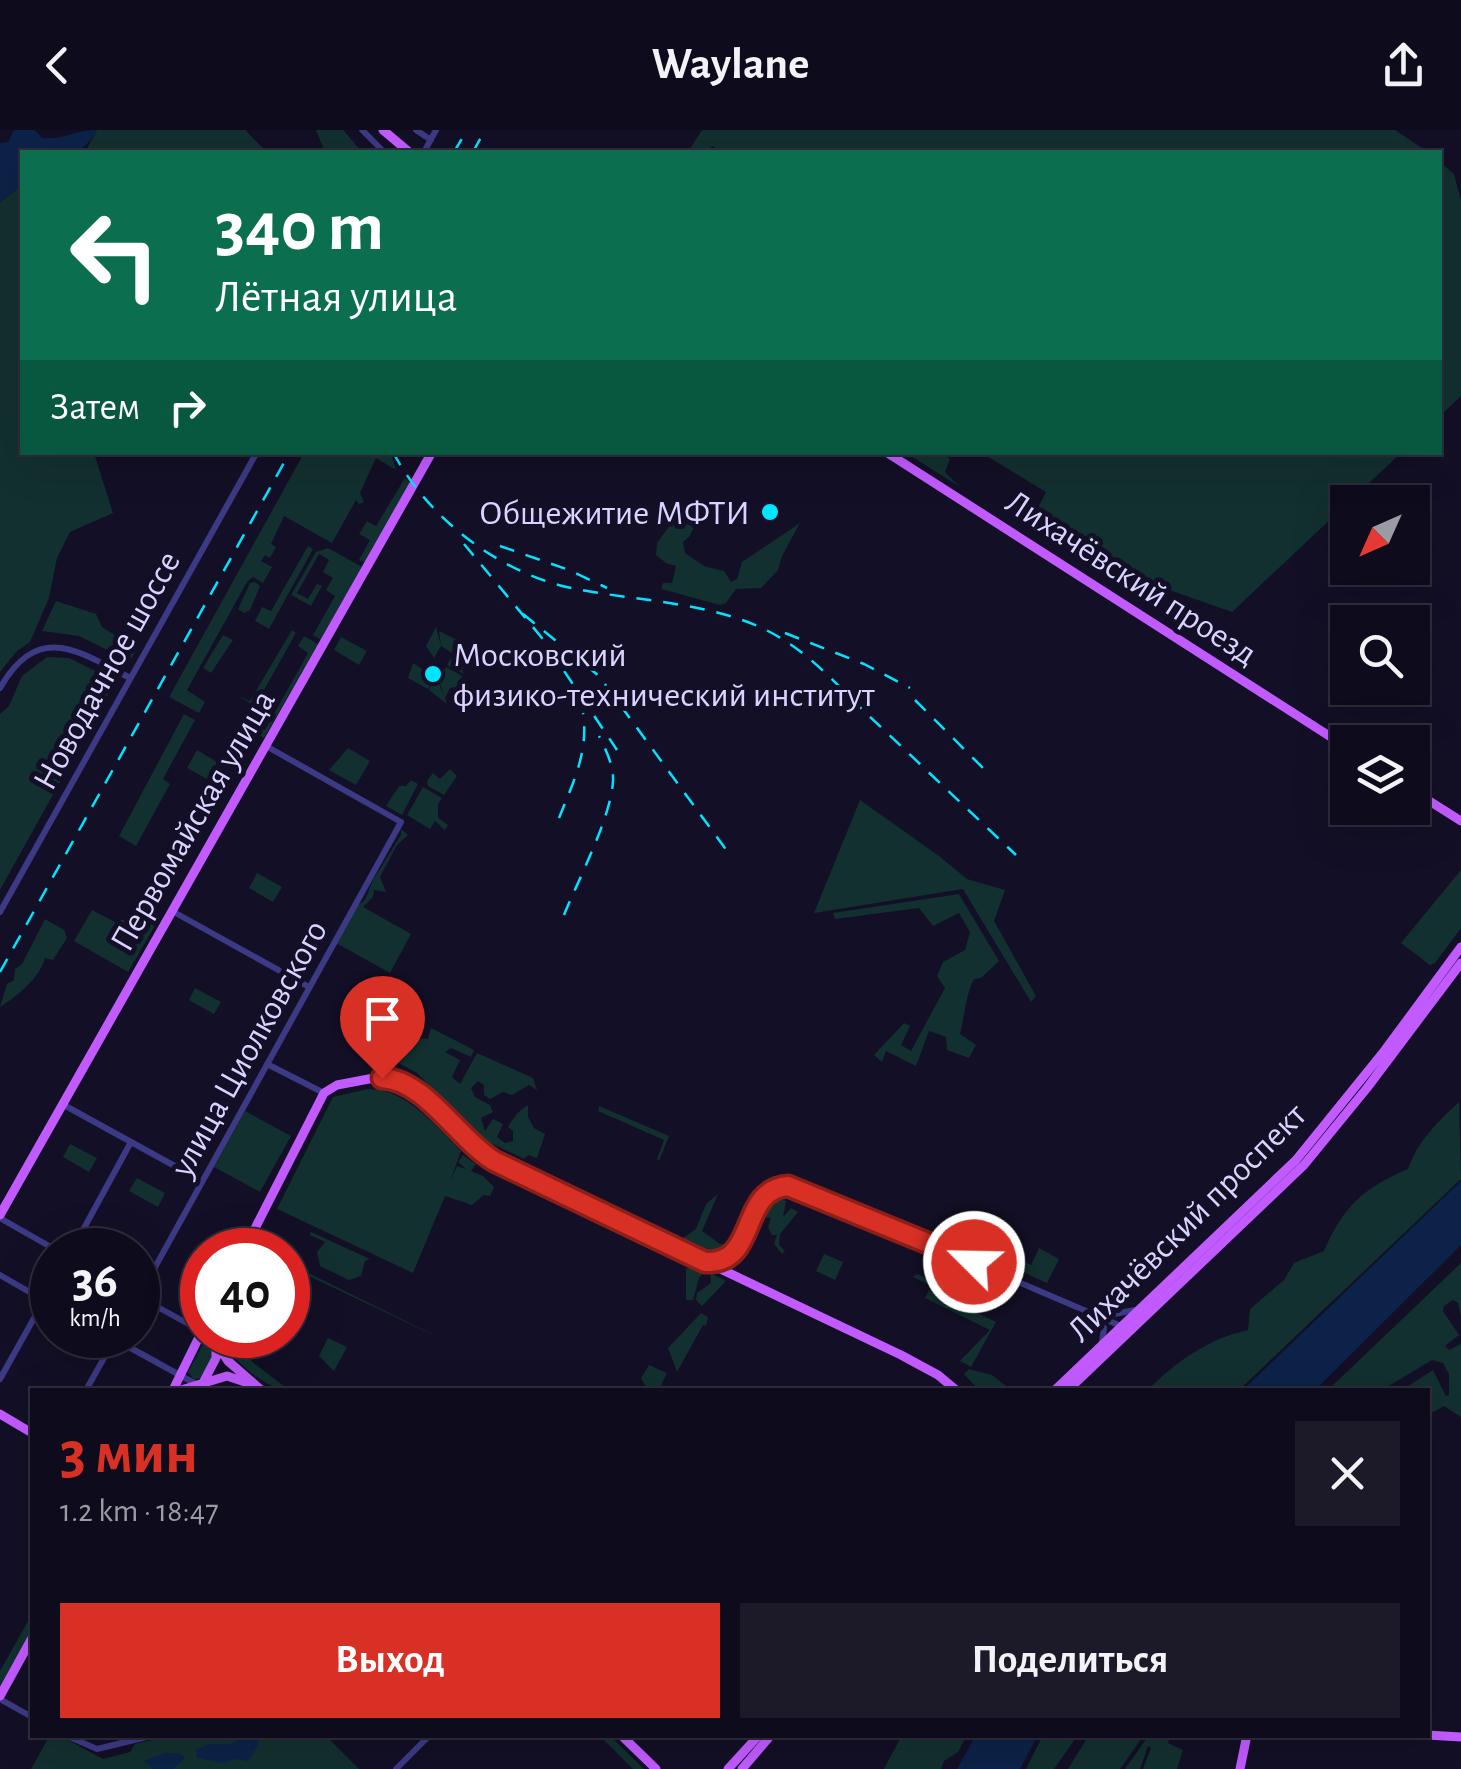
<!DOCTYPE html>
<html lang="ru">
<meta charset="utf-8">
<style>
body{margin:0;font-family:"Alegreya Sans",sans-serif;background:#1c1929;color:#f1f3f6;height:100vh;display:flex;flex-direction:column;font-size:38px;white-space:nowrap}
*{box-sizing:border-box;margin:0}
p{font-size:32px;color:#9b9ba3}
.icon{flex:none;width:55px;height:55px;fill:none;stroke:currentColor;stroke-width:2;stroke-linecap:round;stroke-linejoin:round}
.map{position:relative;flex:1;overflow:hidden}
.details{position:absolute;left:30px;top:1258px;width:1400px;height:350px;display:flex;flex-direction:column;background:#0e0b1c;border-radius:0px;box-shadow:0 10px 40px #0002,0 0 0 2px #2e2b3b}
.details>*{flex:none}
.guide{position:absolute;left:20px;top:20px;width:1422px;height:305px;border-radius:0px;box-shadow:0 10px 40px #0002,0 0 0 2px #2e2b3b;background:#0b6e4f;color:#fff;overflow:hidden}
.needle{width:65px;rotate:225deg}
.fabs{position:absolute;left:1330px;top:355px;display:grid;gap:20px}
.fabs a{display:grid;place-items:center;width:100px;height:100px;border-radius:0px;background:#0e0b1c;box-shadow:0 10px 40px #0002,0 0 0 2px #2e2b3b;font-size:50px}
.speed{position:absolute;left:30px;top:1098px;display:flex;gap:20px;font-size:50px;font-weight:700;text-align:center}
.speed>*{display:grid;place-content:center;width:130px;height:130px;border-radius:50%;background:#0e0b1c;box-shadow:0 10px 40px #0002,0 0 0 2px #2e2b3b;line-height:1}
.speed small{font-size:25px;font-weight:400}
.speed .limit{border:15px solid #d22;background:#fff;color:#111}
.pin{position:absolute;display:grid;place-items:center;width:85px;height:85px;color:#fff;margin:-102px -42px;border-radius:50% 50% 50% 0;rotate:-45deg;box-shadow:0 0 10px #0007}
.pin .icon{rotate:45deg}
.me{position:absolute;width:110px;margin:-55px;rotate:293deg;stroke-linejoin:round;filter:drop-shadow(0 0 8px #0008)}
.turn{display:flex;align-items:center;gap:35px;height:210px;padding:0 30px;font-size:45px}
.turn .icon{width:130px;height:130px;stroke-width:2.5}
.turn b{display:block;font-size:70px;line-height:85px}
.then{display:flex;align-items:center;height:95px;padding:0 30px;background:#0003;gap:20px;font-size:38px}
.round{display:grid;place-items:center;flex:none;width:105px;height:105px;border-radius:0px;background:#1c1929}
.summary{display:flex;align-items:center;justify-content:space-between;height:170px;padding:0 30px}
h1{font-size:60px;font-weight:700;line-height:75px;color:#d93025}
.button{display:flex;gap:20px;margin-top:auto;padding:20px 30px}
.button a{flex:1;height:115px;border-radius:0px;background:#d93025;color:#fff;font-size:40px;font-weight:700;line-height:115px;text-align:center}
.button a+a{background:#1c1929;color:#f1f3f6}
header{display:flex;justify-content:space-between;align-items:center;height:130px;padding:0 30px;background:#0e0b1c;font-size:45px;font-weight:700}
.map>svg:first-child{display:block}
</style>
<header><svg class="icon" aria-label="back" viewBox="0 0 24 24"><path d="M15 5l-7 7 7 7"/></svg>Waylane<svg class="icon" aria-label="share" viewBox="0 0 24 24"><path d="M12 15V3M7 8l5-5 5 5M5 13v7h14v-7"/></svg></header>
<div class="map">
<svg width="1461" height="1639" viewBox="0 0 1461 1639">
<rect width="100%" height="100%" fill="#130f26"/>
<path fill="#12302f" d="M97,0H245L267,22H78L87,18Z
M316,0H343L362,22H325Z
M702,0H1395L1428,22H723L712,16L706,22H688Z
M1440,32L1454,44L1461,71V266L1440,286Z
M22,55V322L94,323L113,383L70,402L57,428L49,468L30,512L17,521L0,542V72Z
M304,323H391L396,340L376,328L360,363L364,372L359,374L356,370L332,413L284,386L271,414L276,417L270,428L265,425L261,431L272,437L263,453L253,447L247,452L187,560L205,572L199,583L169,567Z
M906,323H940L950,329L945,342L960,357Z
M982,323H1401L1232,482L1118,442L1034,386L1046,362Z
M405,348L410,354L366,433L359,430L370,410L359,404L367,391L376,396Z
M681,380L688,381L697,391L689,407L683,412L685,423L704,436L724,441L731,452L737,449L742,432L800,393L782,426L778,440L761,458L736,459L726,473L720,475L661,459L663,453H672L676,436L666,433L656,425L657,413Z
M308,416L313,419L269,499L255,491L262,477L271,481Z
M328,418L362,437L321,510L313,505L335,466L326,460L333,448L323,442L329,430L319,424L297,463L308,469L317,454L322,456L311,476L291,465L316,422Z
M255,452L260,456L250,480L244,483L238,479L250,453Z
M56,471L96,484L102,497L137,519L130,531L79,506L42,501Z
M436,497L441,516L439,501L476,519L468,520L476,521L462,540L464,544L447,535L453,524L459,521L452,523L441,516L434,528L426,516Z
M292,500L296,503L255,576L238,566L250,571Z
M223,505L233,510L211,543L203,538Z
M304,506L318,514L264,608L248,599L251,593L265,600L308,523L298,516Z
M341,507L367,521L359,535L334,520Z
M47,527L69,528L116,551L0,760V584L9,576L22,546Z
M413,533L438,550L444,568L439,549L446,537L462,546L456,557L450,558L445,568L447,574L429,560L433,551L428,559L408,548Z
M184,584L195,590L163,649L170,654L136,716L119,706Z
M348,618L370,631L356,655L329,640Z
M197,620L217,632L207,649L187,638Z
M450,639L457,646L444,665L428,656L427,651L433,643L440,649Z
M411,650L418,654L402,685L386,676L399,656H406Z
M423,657L442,668L438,674V688L448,695L445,700L435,691L430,699L407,685Z
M860,670L939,726L967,749L1005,760L994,791L1036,866L1031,872L963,759L814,783Z
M401,699L408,705L397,715L380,747L386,762L374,760L373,767L363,777L411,804L390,843L336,813L358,775L365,770L373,750L401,705Z
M1461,740V798L1435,833L1430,835L1401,813Z
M257,743L282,757L273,772L249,758Z
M959,764L999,831L981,848L974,849C965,867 965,885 960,904L976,915L969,928L947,920L946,907L929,901L916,936L886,921L882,932L874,925L904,893L910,896L901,915L911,921L945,858L937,846L943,832L965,820L970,802L959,783L933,796L919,778L835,789L833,783Z
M92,780L115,792L142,785L156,794L128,842L74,811Z
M45,789L64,800L67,808L53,830L45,828C40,848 16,867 0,877L7,854L14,850L15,839L22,834Z
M195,858L221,872L214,884L189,870Z
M431,898L474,920L471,927L451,918L445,922L460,930L452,947L460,954L477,923L533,948L537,960L529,955L512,965L503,962L490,969L484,965V955L478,951L471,958L475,967L490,975L493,982L481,988L485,1001L493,989L503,994L497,1007L505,1013L513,1011V1001L508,997C513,988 519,980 528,975V987L534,998L545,1004L537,1028L528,1025L524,1029L480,1008L417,943L393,930L405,906L428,909Z
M368,959C407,959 434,995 461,1021L450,1052L457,1036L466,1039L458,1032L463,1025L476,1034L471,1041L483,1046L494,1057L490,1066L484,1065L472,1075L445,1066L413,1143L277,1079L333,967Z
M1459,972L1461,1049L1239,1260H1148C1175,1232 1210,1208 1248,1200L1250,1179L1284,1150L1294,1133L1324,1121C1343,1077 1363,1058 1408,1039C1418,1010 1438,992 1459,972Z
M599,976L669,1006L659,1031L657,1029L664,1010L598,981Z
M245,981L291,1006L260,1062L214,1037Z
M70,1014L97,1028L89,1042L63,1027Z
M137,1048L165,1063L158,1077L129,1061Z
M718,1064L702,1101L720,1114L732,1115L727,1124L716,1128L680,1110L696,1099L706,1074Z
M781,1069L786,1071L783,1087L791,1078L798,1082L780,1104L779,1115L785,1121L782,1124L774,1114L777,1105H772L768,1097L771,1088L765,1087L766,1079Z
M311,1102L370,1129L365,1131L361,1146L349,1150L320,1136L317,1122L325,1112L310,1105Z
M1039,1118L1059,1129L1047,1153L1016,1139L1021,1130L1031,1135Z
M824,1124L843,1132L835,1150L816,1141Z
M288,1133L450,1213L288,1136Z
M1461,1133V1187L1458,1173L1453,1170L1444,1176L1443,1181L1459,1205L1445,1216L1449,1220L1461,1214V1287L1444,1276L1428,1285V1260H1402L1433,1240L1446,1266L1449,1265V1244L1443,1233L1432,1230L1382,1260H1328Z
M690,1134L705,1141L699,1148L693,1170H686V1140Z
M710,1143L726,1151L702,1176L696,1170L697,1163L711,1153Z
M917,1144L982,1172L980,1179L913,1147Z
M929,1160L996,1192L971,1237L960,1231L990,1200L925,1168Z
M701,1183L708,1187L706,1196L703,1195L677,1242L668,1218Z
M218,1205H233L254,1218L251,1231L289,1260C264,1260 230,1227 218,1205Z
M207,1207L214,1228L201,1248L194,1250L188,1242Z
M328,1208L347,1217L334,1241L319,1226Z
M649,1235L667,1243L659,1260L647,1259L641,1248Z
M969,1239L992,1245L1010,1259L1026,1256L1028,1260H979L964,1244Z
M32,1484V1501L0,1557V1541Z
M50,1605H59L103,1629L130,1622L135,1614L174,1605H325L359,1639H31Z
M599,1605H609L644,1639H633Z
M902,1605H967L958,1622L944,1631L941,1639H884Z
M1043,1605H1078L1054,1639H1026Z
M1089,1605H1144L1120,1639H1068Z
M1149,1605H1171L1168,1613L1183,1620L1177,1639H1143L1151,1618L1148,1616L1140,1639H1125Z"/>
<path fill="#0c2248" d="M14,0H35L42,8C63,10 76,0 97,0C79,33 57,22 22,22V55L0,72V13L8,12Z
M1461,1051V1115L1315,1260H1243Z
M247,1605L258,1608V1616L248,1631L234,1629L224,1633L197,1628L196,1620L209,1614H231Z
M976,1605H1038L1020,1639H957Z
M165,1623L181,1624L185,1628L173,1639H153L144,1631Z"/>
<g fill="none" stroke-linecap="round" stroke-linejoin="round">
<path stroke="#3d3a85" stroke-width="6" d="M362,0L384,22
M416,0L431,10
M424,22L436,0
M0,558C38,492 77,520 130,548
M172,781L309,857
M0,782L257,322
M267,934L324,963
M62,974L202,1051
M0,1088L56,1120
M72,1120L131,1012
M709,1132L721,1131L734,1122
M727,1142L761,1069L778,1058L801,1059L1121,1196
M0,1145L52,1175
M138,1166L201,1201
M138,1168L401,692L266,616
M1104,1186L1135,1180
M1098,1187L1104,1198L1102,1212
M107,1205L196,1254
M0,1249L52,1156
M86,1260L117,1205
M0,1569L32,1587
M65,1605L97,1619L155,1605
M396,1639L430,1605"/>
<path stroke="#c25bff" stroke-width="9" d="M383,0L409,22
M886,322L1348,618
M1412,660L1461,691
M0,1085L432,322
M244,1120L324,963L337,955L374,948L402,951L494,1031L901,1225L938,1245L956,1260
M211,1205L228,1231L261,1260
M204,1251L216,1228V1218
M173,1260L202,1201
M181,1260L227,1246L254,1255
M1055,1260L1296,1030L1385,920L1461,817
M1068,1260L1304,1035L1367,958L1461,833
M0,1284L32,1303
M0,1566L32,1508
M621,1605L656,1639
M1427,1605L1461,1607
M728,1639L759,1605
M742,1639L771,1605
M1240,1639L1247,1605"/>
<path stroke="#00e5ff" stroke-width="2.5" stroke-dasharray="15 12" stroke-linecap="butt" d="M454,22L467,0
M473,22L485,0
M393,322C428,389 502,445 576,459C641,472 724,472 782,509C814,528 840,558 867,584C917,631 966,678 1016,725
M464,414L542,508L617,620
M500,416L569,440L607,458
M523,484L599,546L730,725
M785,503L864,534L910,558
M915,570L991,646
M559,688C573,653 589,621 583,583
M564,785C578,750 611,688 613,651C614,636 606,620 599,606
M0,842L290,322"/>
</g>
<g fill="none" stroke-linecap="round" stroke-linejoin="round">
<g stroke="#8d1f18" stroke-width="25">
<path id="route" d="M382,948C425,950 457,1008 494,1031L705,1132C759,1135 738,1060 788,1056L974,1132"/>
</g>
<use href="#route" stroke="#d93025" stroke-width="18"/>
</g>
<g fill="#00e5ff" stroke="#130f26" stroke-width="4">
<circle cx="770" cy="382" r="10"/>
<circle cx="433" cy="544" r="10"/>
</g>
<g text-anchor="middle" stroke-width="10" stroke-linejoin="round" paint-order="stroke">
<g font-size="35" fill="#d9d4ff" stroke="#130f26" text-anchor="end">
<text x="750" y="394">Общежитие МФТИ</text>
<text x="453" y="536" text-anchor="start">Московский<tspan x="453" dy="40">физико-технический институт</tspan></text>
</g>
<g font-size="35" fill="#d9d4ff" stroke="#130f26">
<text transform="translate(1132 447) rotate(33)" y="12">Лихачёвский проезд</text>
<text transform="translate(106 540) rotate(-61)" y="12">Новодачное шоссе</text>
<text transform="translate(192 690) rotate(-60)" y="12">Первомайская улица</text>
<text transform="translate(248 918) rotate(-61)" y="12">улица Циолковского</text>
<text transform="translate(1186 1092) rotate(-45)" y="12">Лихачёвский проспект</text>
</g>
</g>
</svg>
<div class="fabs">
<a><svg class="needle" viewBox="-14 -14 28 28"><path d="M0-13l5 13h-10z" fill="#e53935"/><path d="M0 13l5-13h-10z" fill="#9b9ba3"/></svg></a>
<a><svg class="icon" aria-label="search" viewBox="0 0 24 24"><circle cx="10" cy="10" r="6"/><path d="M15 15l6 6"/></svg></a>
<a><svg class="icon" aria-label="layers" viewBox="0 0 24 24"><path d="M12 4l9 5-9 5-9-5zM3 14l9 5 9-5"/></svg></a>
</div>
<div class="speed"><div>36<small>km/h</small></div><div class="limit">40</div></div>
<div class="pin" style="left:382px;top:948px;background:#d93025"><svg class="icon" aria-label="arrive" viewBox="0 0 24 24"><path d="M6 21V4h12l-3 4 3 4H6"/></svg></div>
<svg class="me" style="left:974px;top:1132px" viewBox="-20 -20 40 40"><circle r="17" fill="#d93025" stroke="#fff" stroke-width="3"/><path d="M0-11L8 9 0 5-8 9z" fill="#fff"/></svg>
<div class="guide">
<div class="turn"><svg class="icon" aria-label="left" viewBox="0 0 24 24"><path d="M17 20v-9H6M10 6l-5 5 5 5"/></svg><div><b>340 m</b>Лётная улица</div></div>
<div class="then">Затем<svg class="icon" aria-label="right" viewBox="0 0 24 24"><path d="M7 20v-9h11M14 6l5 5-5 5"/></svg></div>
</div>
<section class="details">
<div class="summary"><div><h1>3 мин</h1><p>1.2 km · 18:47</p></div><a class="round"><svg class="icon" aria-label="close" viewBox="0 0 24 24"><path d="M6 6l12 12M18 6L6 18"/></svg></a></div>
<div class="button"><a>Выход</a><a>Поделиться</a></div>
</section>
</div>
